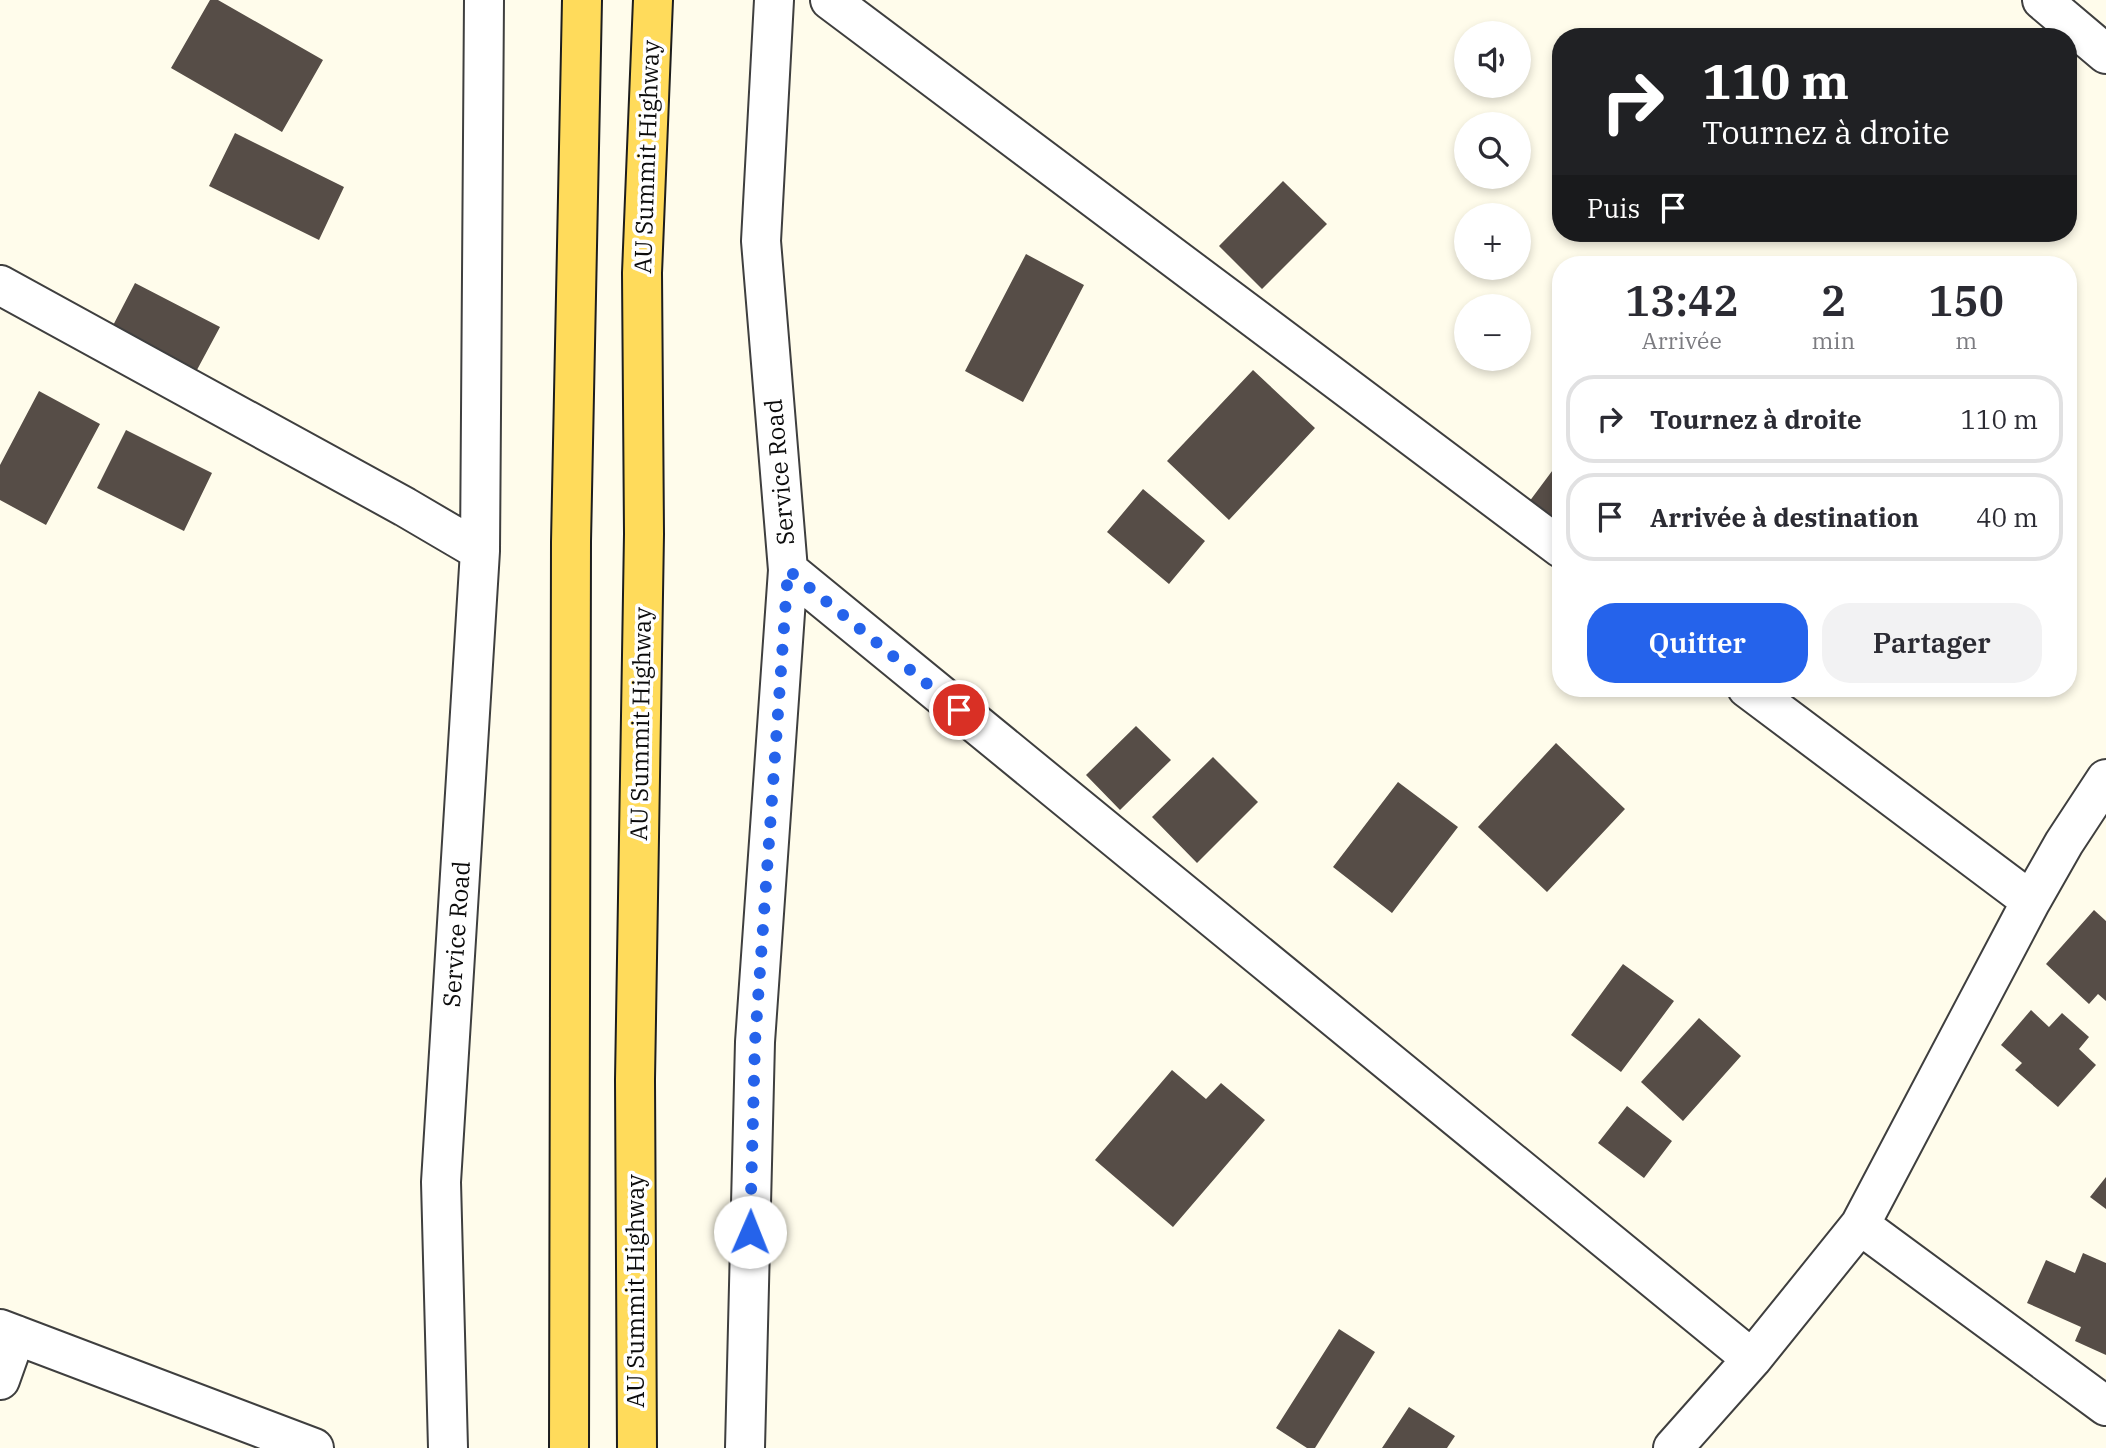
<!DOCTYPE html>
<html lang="fr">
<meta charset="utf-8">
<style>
body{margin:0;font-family:"IBM Plex Serif",serif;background:#f2f2f3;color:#2b2b33;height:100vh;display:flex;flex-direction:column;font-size:26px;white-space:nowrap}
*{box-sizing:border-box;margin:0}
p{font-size:23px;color:#7c7c81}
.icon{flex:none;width:38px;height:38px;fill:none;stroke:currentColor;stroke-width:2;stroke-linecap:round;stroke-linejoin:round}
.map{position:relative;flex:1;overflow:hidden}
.sheet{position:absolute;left:1552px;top:256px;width:525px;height:441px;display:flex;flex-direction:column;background:#fff;border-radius:28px;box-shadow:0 4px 10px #0003}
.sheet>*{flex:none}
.guide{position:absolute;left:1552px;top:28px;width:525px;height:214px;border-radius:28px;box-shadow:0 4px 10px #0003;background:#202124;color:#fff;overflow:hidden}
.controls{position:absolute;left:1454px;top:21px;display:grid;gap:14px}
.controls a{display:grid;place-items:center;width:77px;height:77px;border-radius:50%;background:#fff;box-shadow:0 4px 10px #0003;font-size:35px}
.pin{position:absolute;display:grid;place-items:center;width:60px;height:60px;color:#fff;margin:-30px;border:4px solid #fff;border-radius:50%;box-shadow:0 2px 7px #0007}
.me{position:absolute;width:77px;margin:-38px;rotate:1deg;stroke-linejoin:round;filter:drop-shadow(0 0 5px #0008)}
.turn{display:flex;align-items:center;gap:24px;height:147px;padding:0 35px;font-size:32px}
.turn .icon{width:91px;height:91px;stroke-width:2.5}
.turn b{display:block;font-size:49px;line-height:60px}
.then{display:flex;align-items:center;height:66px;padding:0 35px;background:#0003;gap:14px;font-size:26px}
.eta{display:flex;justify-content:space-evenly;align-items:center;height:119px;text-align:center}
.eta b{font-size:42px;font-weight:600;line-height:49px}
.cta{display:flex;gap:14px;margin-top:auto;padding:14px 35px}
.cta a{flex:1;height:80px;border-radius:28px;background:#2563eb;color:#fff;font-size:28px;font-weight:600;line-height:80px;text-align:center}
.cta a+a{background:#f2f2f3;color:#2b2b33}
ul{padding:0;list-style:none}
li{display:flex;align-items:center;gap:21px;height:88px;margin:0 14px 10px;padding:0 21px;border:4px solid #e1e1e2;border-radius:28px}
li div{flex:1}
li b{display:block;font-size:26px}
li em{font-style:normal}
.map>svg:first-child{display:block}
</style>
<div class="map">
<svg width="2106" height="1448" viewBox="0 0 2106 1448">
<rect width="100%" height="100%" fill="#fffceb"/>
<path fill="#564d47" d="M210,0H218L323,60L282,132L171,68Z
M235,133L344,187L319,240L209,186Z
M1283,181L1327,224L1262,289L1219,246Z
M1026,254L1084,285L1023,402L965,371Z
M135,283L220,327L191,381L107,337Z
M1253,370L1315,428L1229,520L1167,461Z
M39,391L100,424L46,525L0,500V465Z
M126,430L212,473L184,531L97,488Z
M1561,459V526L1529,502Z
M1143,489L1205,541L1169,584L1107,532Z
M1136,726L1171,760L1120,810L1086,775Z
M1556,743L1625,809L1547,892L1478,827Z
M1213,757L1258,802L1197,863L1152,817Z
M1398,782L1458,827L1392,913L1333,867Z
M2094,910L2106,921V1001L2098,994L2089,1004L2046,964Z
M1623,964L1674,1001L1621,1072L1571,1035Z
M2031,1010L2049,1027L2062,1013L2089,1037L2079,1049L2096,1065L2058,1107L2015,1070L2022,1063L2001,1045Z
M1699,1018L1741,1056L1683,1121L1641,1082Z
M1172,1070L1206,1099L1221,1083L1265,1120L1173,1227L1095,1160Z
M1627,1106L1672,1141L1644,1178L1598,1143Z
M2106,1177V1209L2090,1197Z
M2083,1253L2106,1263V1355L2075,1341L2081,1327L2027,1303L2046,1260L2075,1273Z
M1339,1329L1375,1352L1315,1448H1307L1276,1428Z
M1409,1407L1455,1436L1447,1448H1382Z"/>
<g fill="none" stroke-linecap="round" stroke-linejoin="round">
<g stroke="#3f3f3f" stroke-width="42">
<path id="minor" d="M830,0L1561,548
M2042,0L2106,54
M0,285L405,507L480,551
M788,570L1752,1359
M1747,688L2031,901
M1860,1225L2106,1406
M0,1329L314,1448
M0,1380L16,1335
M448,1448L441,1182L480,551L484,0
M745,1448L755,1042L788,570L761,241L774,0
M1673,1448L1752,1359L1860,1225L2031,901L2064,843L2106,779"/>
</g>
<g stroke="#1d1d1d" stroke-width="42">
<path id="primary" d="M569,1448L571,542L582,0
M637,1448L635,1080L644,534L642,273L653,0"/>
</g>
<use href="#minor" stroke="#fff" stroke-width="38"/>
<use href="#primary" stroke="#ffdb5b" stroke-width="38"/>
</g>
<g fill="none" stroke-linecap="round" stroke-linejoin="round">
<path stroke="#2563eb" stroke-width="12" stroke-dasharray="0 21.6" d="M750,1232L755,1042L788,570L959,710"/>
</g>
<g text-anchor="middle" stroke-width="7" stroke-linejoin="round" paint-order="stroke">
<g font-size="24" fill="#0c0c0c" stroke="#fff">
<text transform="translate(647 157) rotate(-88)" y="8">AU Summit Highway</text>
<text transform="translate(780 472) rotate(-95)" y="8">Service Road</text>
<text transform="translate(641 724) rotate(-89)" y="8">AU Summit Highway</text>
<text transform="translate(457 934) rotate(-86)" y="8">Service Road</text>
<text transform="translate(636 1291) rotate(-90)" y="8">AU Summit Highway</text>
</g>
</g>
</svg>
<div class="controls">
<a><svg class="icon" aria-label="sound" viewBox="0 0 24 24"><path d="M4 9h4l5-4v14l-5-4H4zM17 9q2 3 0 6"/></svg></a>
<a><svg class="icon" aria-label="search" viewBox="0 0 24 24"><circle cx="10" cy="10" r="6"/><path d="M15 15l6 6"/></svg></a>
<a>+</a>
<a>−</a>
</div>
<div class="pin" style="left:959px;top:710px;background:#d93025"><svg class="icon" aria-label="arrive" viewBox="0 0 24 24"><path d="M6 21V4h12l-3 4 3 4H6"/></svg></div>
<svg class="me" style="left:750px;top:1232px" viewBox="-20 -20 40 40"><circle r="19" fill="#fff"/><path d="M0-13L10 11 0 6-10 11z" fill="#2563eb"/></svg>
<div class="guide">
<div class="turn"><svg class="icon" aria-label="right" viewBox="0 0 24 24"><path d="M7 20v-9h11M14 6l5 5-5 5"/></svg><div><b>110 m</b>Tournez à droite</div></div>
<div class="then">Puis<svg class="icon" aria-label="arrive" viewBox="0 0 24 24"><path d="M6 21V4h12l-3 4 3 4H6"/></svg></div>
</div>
<section class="sheet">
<div class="eta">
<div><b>13:42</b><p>Arrivée</p></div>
<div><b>2</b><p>min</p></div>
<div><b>150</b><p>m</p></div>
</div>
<ul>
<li><svg class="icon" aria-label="right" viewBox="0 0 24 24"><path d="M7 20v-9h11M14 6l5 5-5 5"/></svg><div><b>Tournez à droite</b></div><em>110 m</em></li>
<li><svg class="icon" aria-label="arrive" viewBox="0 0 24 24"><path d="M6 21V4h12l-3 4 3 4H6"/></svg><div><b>Arrivée à destination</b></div><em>40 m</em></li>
</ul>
<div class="cta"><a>Quitter</a><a>Partager</a></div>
</section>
</div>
